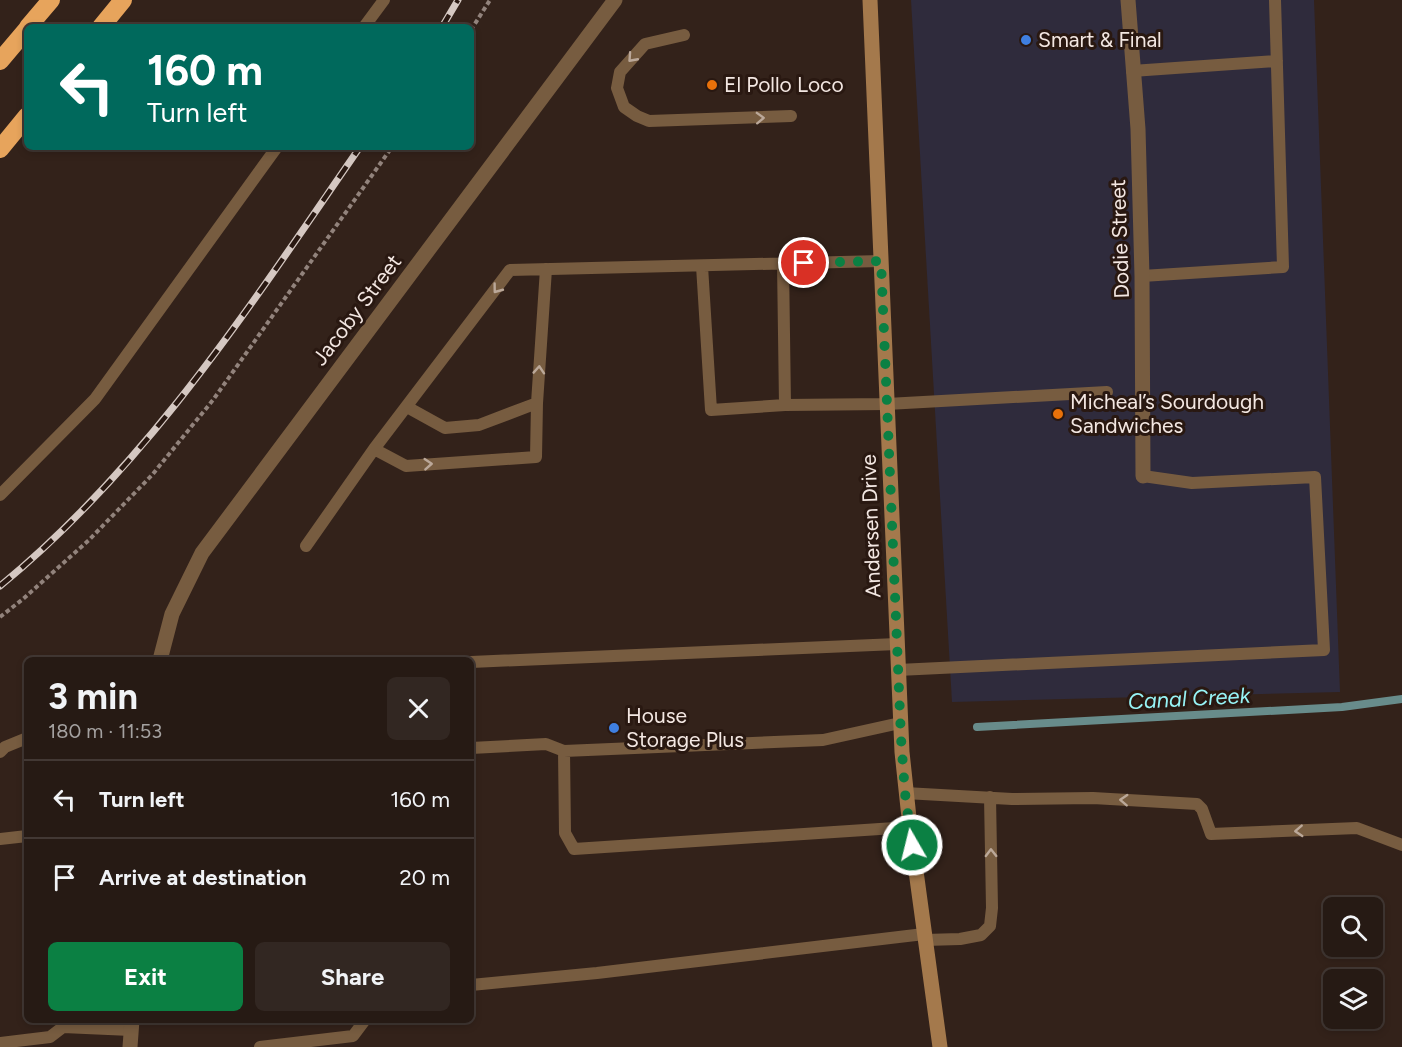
<!DOCTYPE html>
<meta charset="utf-8">
<style>
body{margin:0;font-family:Figtree,sans-serif;background:#322722;color:#f1f3f6;height:100vh;display:flex;flex-direction:column;font-size:22px;white-space:nowrap}
*{box-sizing:border-box;margin:0}
p{font-size:20px;color:#a4a1a0}
.icon{flex:none;width:33px;height:33px;fill:none;stroke:currentColor;stroke-width:2;stroke-linecap:round;stroke-linejoin:round}
.map{position:relative;flex:1;overflow:hidden}
.details{position:absolute;left:24px;top:657px;width:450px;height:366px;display:flex;flex-direction:column;background:#261a14;border-radius:9px;box-shadow:0 3px 9px #0003,0 0 0 2px #423834}
.details>*{flex:none}
.guide{position:absolute;left:24px;top:24px;width:450px;height:126px;border-radius:9px;box-shadow:0 3px 9px #0003,0 0 0 2px #423834;background:#00695c;color:#fff;overflow:hidden}
.buttons{position:absolute;left:1323px;top:897px;display:grid;gap:12px}
.buttons a{display:grid;place-items:center;width:60px;height:60px;border-radius:9px;background:#261a14;box-shadow:0 3px 9px #0003,0 0 0 2px #423834;font-size:30px}
.pin{position:absolute;display:grid;place-items:center;width:51px;height:51px;color:#fff;margin:-26px;border:3px solid #fff;border-radius:50%;box-shadow:0 2px 6px #0007}
.me{position:absolute;width:66px;margin:-33px;rotate:352deg;stroke-linejoin:round;filter:drop-shadow(0 0 4px #0008)}
.turn{display:flex;align-items:center;gap:21px;height:126px;padding:0 24px;font-size:27px}
.turn .icon{width:78px;height:78px;stroke-width:2.5}
.turn b{display:block;font-size:42px;line-height:51px}
.round{display:grid;place-items:center;flex:none;width:63px;height:63px;border-radius:9px;background:#322722}
.headline{display:flex;align-items:center;justify-content:space-between;height:102px;padding:0 24px}
h1{font-size:36px;font-weight:700;line-height:45px}
.button{display:flex;gap:12px;margin-top:auto;padding:12px 24px}
.button a{flex:1;height:69px;border-radius:9px;background:#0b8043;color:#fff;font-size:24px;font-weight:700;line-height:69px;text-align:center}
.button a+a{background:#322722;color:#f1f3f6}
ul{padding:0;list-style:none}
li{display:flex;align-items:center;gap:18px;height:78px;padding:0 24px;border-top:2px solid #423834}
li div{flex:1}
li b{display:block;font-size:22px}
li em{font-style:normal}
.map>svg:first-child{display:block}
</style>
<div class="map">
<svg width="1402" height="1047" viewBox="0 0 1402 1047">
<rect width="100%" height="100%" fill="#33221a"/>
<path fill="#2f2b3c" d="M911,0H1314L1340,692L952,702Z"/>
<g fill="none" stroke-linecap="round" stroke-linejoin="round">
<path stroke="#688c8b" stroke-width="8" d="M977,727L1342,707L1402,699"/>
<path stroke="#92837c" stroke-width="4" stroke-dasharray="4.5 3" stroke-linecap="butt" d="M471,30L490,0
M0,617L23,599L89,540L152,475L213,400L392,147"/>
<path stroke="#775c40" stroke-width="12" d="M364,27L384,0
M684,35L645,44L620,72L617,88L624,107L637,116L649,121L791,116
M1132,71L1277,61
M783,263L785,405L887,404L1107,392
M702,266L711,410L785,405
M1142,276L1283,267L1275,0
M407,407L445,428L479,425L537,403
M374,449L406,466L536,457L537,403L546,269
M0,495L95,399L277,147
M306,546L374,449L510,270L881,261
M471,662L897,644
M898,670L1324,650L1315,477L1192,483L1143,476
M471,748L546,744L564,751L823,740L900,723
M564,751L565,833L574,849L910,827
M0,752L5,747L27,738
M905,793L1012,799L1093,798L1197,804L1202,809L1211,834L1357,828L1402,845
M0,839L27,836
M925,940L960,939L981,935L990,926L992,908L990,797
M471,985L597,973L924,934
M63,1020V1027L131,1030
M0,1043L50,1037L63,1027
M260,1047L353,1036L365,1020"/>
<path stroke="#775c40" stroke-width="15" d="M1128,0L1138,129L1142,276L1143,476
M160,660L172,614L202,553L615,0
M130,1047L132,1020"/>
<path stroke="#a4794c" stroke-width="15" d="M870,0L902,752L910,827L940,1047"/>
<path stroke="#e7a45c" stroke-width="18" d="M28,27L51,0
M101,27L123,0
M0,61L27,29
M0,149L27,116"/>
<g stroke="#d5c8c2" stroke-width="7">
<path id="rail" d="M442,27L458,0
M0,586C148,465 252,303 360,147"/>
</g>
<use href="#rail" stroke="#291811" stroke-width="4.5" stroke-dasharray="14" stroke-linecap="butt"/>
</g>
<defs><path id="oneway-chevron" d="M-2-3.5L2.5 0L-2 3.5" fill="none" stroke-width="1.6" stroke-linecap="round" stroke-linejoin="round" transform="scale(1.5)"/></defs>
<g stroke="#bba899">
<use href="#oneway-chevron" transform="translate(632 58) rotate(132)"/>
<use href="#oneway-chevron" transform="translate(760 118) rotate(-2)"/>
<use href="#oneway-chevron" transform="translate(497 289) rotate(127)"/>
<use href="#oneway-chevron" transform="translate(539 370) rotate(-86)"/>
<use href="#oneway-chevron" transform="translate(428 464) rotate(-4)"/>
<use href="#oneway-chevron" transform="translate(1124 800) rotate(-177)"/>
<use href="#oneway-chevron" transform="translate(1299 831) rotate(177)"/>
<use href="#oneway-chevron" transform="translate(991 853) rotate(-91)"/>
</g>
<g fill="none" stroke-linecap="round" stroke-linejoin="round">
<path stroke="#0b8043" stroke-width="10" stroke-dasharray="0 18" d="M804,263L881,261L901,738L905,793L912,845"/>
</g>
<g fill="#3f7fe0" stroke="#291811" stroke-width="2">
<circle cx="1026" cy="40" r="6"/>
<circle cx="614" cy="728" r="6"/>
</g>
<g fill="#e8710a" stroke="#291811" stroke-width="2">
<circle cx="712" cy="85" r="6"/>
<circle cx="1058" cy="414" r="6"/>
</g>
<g text-anchor="middle" stroke-width="6" stroke-linejoin="round" paint-order="stroke">
<g font-size="21" fill="#f3e7e2" stroke="#291811" text-anchor="start">
<text x="1038" y="47">Smart &amp; Final</text>
<text x="724" y="92">El Pollo Loco</text>
<text x="1070" y="409">Micheal’s Sourdough<tspan x="1070" dy="24">Sandwiches</tspan></text>
<text x="626" y="723">House<tspan x="626" dy="24">Storage Plus</tspan></text>
</g>
<g font-size="21" fill="#f3e7e2" stroke="#291811">
<text transform="translate(1120 239) rotate(-92)" y="7">Dodie Street</text>
<text transform="translate(357 310) rotate(-53)" y="7">Jacoby Street</text>
<text transform="translate(871 526) rotate(-92)" y="7">Andersen Drive</text>
</g>
<g font-size="22" font-style="italic" fill="#97f4f6" stroke="#291811">
<text transform="translate(1189 698) rotate(-3)" y="8">Canal Creek</text>
</g>
</g>
</svg>
<div class="buttons">
<a><svg class="icon" aria-label="search" viewBox="0 0 24 24"><circle cx="10" cy="10" r="6"/><path d="M15 15l6 6"/></svg></a>
<a><svg class="icon" aria-label="layers" viewBox="0 0 24 24"><path d="M12 4l9 5-9 5-9-5zM3 14l9 5 9-5"/></svg></a>
</div>
<div class="pin" style="left:804px;top:263px;background:#d93025"><svg class="icon" aria-label="arrive" viewBox="0 0 24 24"><path d="M6 21V4h12l-3 4 3 4H6"/></svg></div>
<svg class="me" style="left:912px;top:845px" viewBox="-20 -20 40 40"><circle r="17" fill="#0b8043" stroke="#fff" stroke-width="3"/><path d="M0-11L8 9 0 5-8 9z" fill="#fff"/></svg>
<div class="guide">
<div class="turn"><svg class="icon" aria-label="left" viewBox="0 0 24 24"><path d="M17 20v-9H6M10 6l-5 5 5 5"/></svg><div><b>160 m</b>Turn left</div></div>
</div>
<section class="details">
<div class="headline"><div><h1>3 min</h1><p>180 m · 11:53</p></div><a class="round"><svg class="icon" aria-label="close" viewBox="0 0 24 24"><path d="M6 6l12 12M18 6L6 18"/></svg></a></div>
<ul>
<li><svg class="icon" aria-label="left" viewBox="0 0 24 24"><path d="M17 20v-9H6M10 6l-5 5 5 5"/></svg><div><b>Turn left</b></div><em>160 m</em></li>
<li><svg class="icon" aria-label="arrive" viewBox="0 0 24 24"><path d="M6 21V4h12l-3 4 3 4H6"/></svg><div><b>Arrive at destination</b></div><em>20 m</em></li>
</ul>
<div class="button"><a>Exit</a><a>Share</a></div>
</section>
</div>
